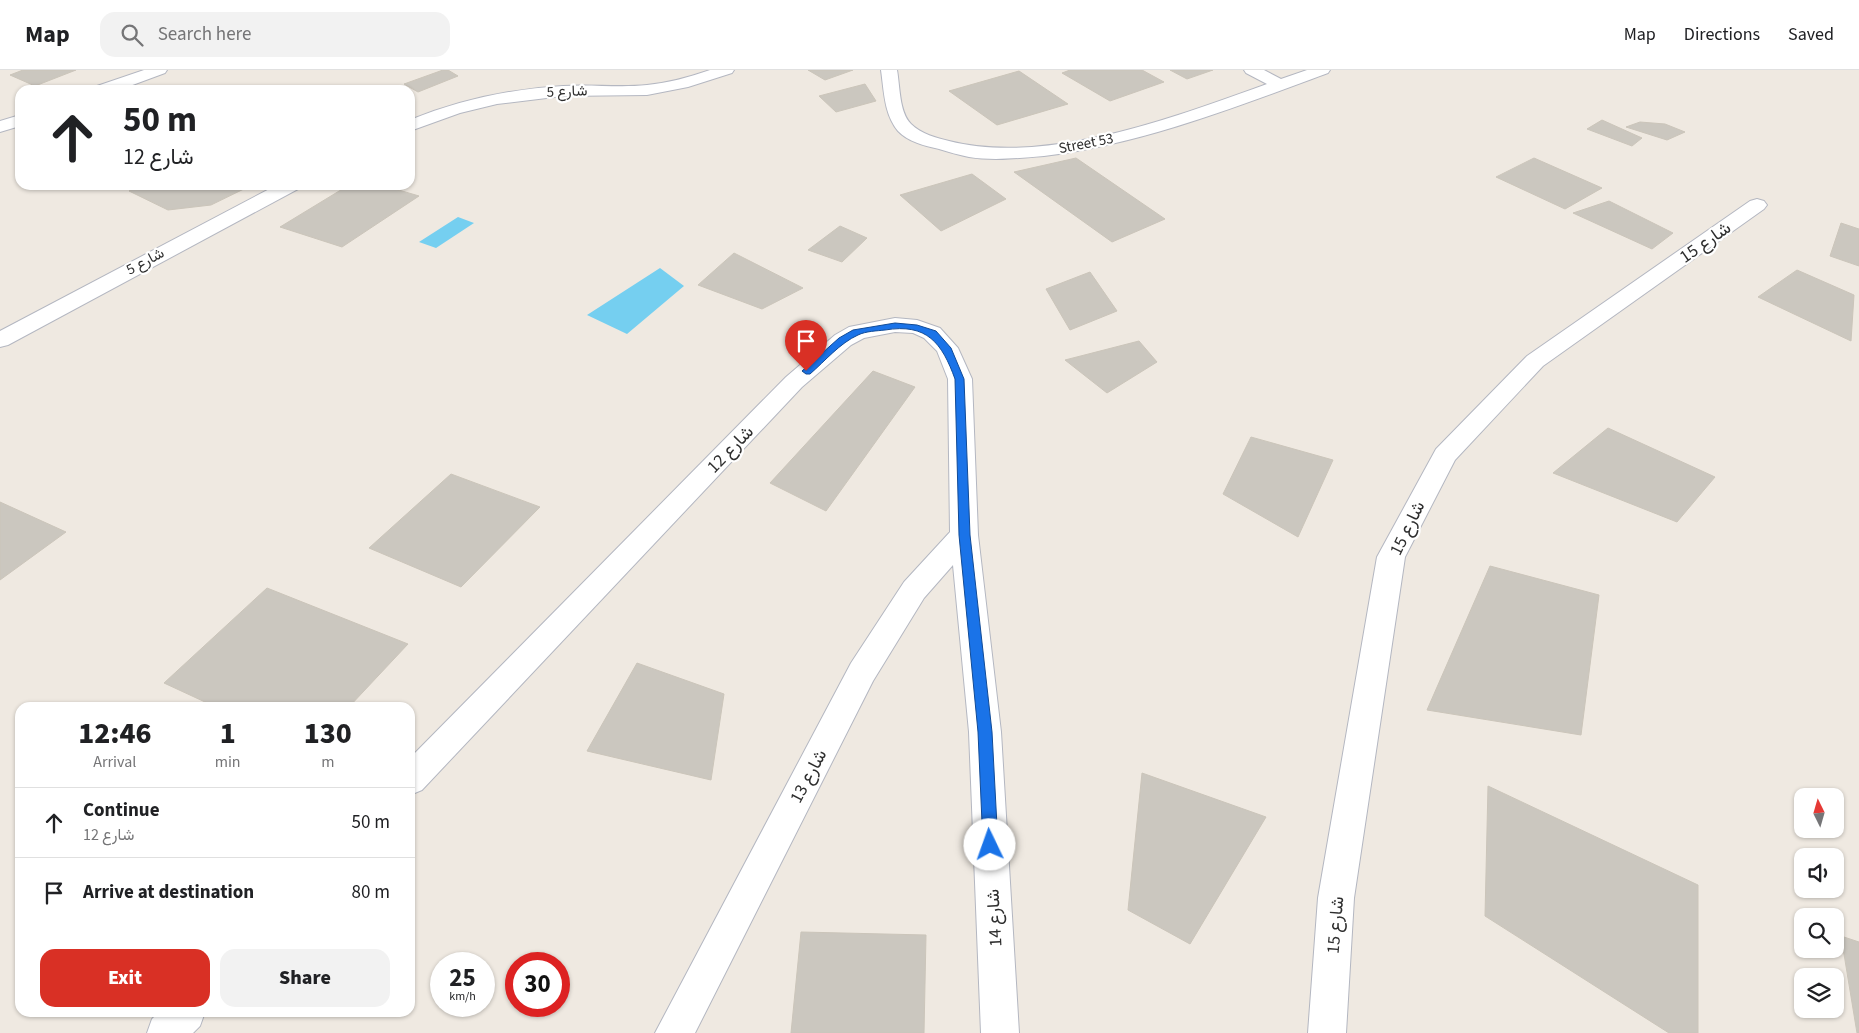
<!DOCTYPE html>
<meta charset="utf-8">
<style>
body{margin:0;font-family:"Source Sans 3",Vazirmatn,sans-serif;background:#f2f2f2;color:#202124;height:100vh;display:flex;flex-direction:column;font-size:19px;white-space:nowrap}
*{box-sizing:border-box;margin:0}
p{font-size:16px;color:#757577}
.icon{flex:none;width:28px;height:28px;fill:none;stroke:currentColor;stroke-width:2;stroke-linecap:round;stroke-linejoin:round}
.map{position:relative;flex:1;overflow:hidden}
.drawer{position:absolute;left:15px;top:632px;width:400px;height:315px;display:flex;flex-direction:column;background:#fff;border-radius:15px;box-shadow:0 1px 4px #0004}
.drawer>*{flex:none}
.guide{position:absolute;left:15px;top:15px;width:400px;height:105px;border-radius:15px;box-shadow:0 1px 4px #0004;background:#fff;color:#202124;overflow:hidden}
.needle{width:32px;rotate:355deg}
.fabs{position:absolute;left:1794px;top:718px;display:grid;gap:10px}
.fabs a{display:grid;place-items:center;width:50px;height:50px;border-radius:10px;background:#fff;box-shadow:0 1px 4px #0004;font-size:25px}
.speed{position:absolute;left:430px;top:882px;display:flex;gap:10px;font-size:25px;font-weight:700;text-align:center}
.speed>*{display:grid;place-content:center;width:65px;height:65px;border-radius:50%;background:#fff;box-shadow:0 1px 4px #0004;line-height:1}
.speed small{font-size:12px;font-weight:400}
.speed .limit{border:8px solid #d22;background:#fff;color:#111}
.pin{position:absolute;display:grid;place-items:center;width:42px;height:42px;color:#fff;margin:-51px -21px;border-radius:50% 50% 50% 0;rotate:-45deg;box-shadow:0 0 5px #0007}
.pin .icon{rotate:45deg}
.me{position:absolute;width:55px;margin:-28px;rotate:357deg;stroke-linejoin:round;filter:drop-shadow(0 0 4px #0008)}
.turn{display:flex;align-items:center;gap:18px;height:105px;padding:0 25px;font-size:22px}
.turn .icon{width:65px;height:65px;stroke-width:2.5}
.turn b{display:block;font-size:35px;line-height:42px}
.eta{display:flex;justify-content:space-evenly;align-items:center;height:85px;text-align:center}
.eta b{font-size:30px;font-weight:800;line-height:35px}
.cta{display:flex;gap:10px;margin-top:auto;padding:10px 25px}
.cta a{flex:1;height:58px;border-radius:15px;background:#d93025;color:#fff;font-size:20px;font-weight:800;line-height:58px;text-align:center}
.cta a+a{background:#f2f2f2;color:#202124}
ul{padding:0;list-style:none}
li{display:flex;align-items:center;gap:15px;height:70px;padding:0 25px;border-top:1px solid #e0e0e0}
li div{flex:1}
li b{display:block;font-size:19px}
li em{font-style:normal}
header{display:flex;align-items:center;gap:30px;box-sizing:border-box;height:70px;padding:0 25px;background:#fff;border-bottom:1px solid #e0e0e0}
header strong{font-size:24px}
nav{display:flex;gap:28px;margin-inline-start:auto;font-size:18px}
.search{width:350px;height:45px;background:#f2f2f2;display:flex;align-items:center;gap:12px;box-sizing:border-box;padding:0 18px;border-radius:15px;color:#757577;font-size:19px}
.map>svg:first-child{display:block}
</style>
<header>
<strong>Map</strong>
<div class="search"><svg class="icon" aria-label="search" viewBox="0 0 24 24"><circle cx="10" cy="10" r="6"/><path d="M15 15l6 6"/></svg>Search here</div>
<nav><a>Map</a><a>Directions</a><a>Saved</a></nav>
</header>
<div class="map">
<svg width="1859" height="963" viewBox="0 0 1859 963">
<rect width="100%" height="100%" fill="#efe9e1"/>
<path fill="#75cff0" d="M458,147L474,153L436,178L419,172Z
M660,198L684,216L627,264L587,245Z"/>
<path fill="#cbc7bf" stroke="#cbc5ba" d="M23,0H76L35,16L10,5Z
M443,0H448L458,6L418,22L404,14Z
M808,0H853L825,10Z
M1070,0H1142L1164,12L1110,31L1062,3Z
M1170,0H1213L1187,9Z
M1019,1L1068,34L997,55L949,21Z
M865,14L876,31L836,42L819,26Z
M1602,50L1642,68L1632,76L1587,59Z
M1640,52L1665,54L1685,62L1667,70L1626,57Z
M1076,88L1165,149L1112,172L1014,102Z
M1534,88L1602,118L1565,139L1496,107Z
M972,104L1006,129L941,161L900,125Z
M140,115H252L211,135L168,140L129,121Z
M349,115H382L419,126L342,177L280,157Z
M1609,131L1673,163L1652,179L1573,143Z
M1841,153L1859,159V196L1830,186Z
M840,156L867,168L842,192L808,180Z
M734,183L803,218L762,239L698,215Z
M1797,200L1854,225L1851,271L1758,227Z
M1090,202L1117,241L1070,260L1046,219Z
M1139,271L1157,292L1107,323L1065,290Z
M873,301L915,317L826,441L770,413Z
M1608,358L1715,407L1677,452L1553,403Z
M1251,367L1333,390L1298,467L1223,424Z
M451,404L540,437L461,517L369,478Z
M0,432L66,462L0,510Z
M1490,496L1599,525L1581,665L1427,640Z
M267,518L408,574L348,638H218L164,613Z
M637,593L724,624L711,710L587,681Z
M1142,703L1266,747L1190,874L1128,840Z
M1488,716L1698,815V963H1669L1485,846Z
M801,862L926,865L924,963H791Z
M1841,866L1859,872V963H1857Z"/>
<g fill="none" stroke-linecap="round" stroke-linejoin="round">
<g stroke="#b4b7c1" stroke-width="2">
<path id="street" d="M144,0H167L165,3L119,20H95L97,16Z
M710,0H734L732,3L688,17L647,25L563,26L497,34L460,43L410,61V50C459,30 510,19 563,16C591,14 619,18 647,15C668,13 690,7 710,0Z
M881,0H897C900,16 899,42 911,54C921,64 937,68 949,71C1047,96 1175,47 1267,14L1246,3L1244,0H1264L1281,9L1307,0H1330L1328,3C1236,37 1142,74 1044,86C1020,88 993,91 969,87C959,85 949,82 939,79C926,76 908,72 898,61C884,44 884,21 881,0Z
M20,45V56L0,62V51Z
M277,115H300L298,119L8,275L0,277V261Z
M1757,129L1764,131L1767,135L1764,139L1543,296L1455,390L1405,487L1354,828L1346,963H1308L1318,828L1377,487L1436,379L1527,286L1750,131Z
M895,248L917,250L940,258L958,278L972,309L978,465L1001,662L1019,963H981L969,662L953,495L924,528L873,611L695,963H655L851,593L904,512L950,462L948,309L937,281L924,268L913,263L895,262L864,268L851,275L802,317L422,720L410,725V688L786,307L835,265L849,257Z
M159,942H205L200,956L193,963H147L152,949Z"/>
</g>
<use href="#street" fill="#fff" fill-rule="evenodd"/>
</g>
<path fill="#1a73e8" stroke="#114b97" d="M895,253L917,255L936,261L951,278L964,309L970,465L992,662L998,775L996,779L990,781L985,779L983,775L978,662L959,465L955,309C942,273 927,253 885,260C877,261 866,261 858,265C840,273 825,291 810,304H806L802,301L839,268L853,260Z"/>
<g text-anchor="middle" stroke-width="4.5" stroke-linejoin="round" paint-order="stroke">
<g font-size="15" fill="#2e2e2e" stroke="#fff">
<text transform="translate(567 21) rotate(-2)" y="5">شارع 5</text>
<text transform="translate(1086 73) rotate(-11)" y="5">Street 53</text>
<text transform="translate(145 191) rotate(-28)" y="5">شارع 5</text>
</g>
<g font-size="18" fill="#2e2e2e" stroke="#fff">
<text transform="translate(1705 172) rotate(-35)" y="6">شارع 15</text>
<text transform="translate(730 379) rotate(-46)" y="6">شارع 12</text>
<text transform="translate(1407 458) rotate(-64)" y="6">شارع 15</text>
<text transform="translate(808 706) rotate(-62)" y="6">شارع 13</text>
<text transform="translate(994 848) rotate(-93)" y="6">شارع 14</text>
<text transform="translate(1335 855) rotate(-85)" y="6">شارع 15</text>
</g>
</g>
</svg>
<div class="fabs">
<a><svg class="needle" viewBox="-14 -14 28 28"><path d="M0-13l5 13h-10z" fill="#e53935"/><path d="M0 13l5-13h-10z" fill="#757577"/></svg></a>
<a><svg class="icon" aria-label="sound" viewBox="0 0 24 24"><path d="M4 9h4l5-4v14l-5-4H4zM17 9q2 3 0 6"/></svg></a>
<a><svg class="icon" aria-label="search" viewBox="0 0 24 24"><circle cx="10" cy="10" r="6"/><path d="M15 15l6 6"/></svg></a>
<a><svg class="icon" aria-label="layers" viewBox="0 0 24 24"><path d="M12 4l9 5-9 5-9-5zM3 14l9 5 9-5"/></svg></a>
</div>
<div class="speed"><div>25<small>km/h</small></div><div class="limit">30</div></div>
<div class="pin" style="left:806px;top:301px;background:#d93025"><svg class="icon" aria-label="arrive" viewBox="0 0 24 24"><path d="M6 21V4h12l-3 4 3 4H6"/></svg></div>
<svg class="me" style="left:990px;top:775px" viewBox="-20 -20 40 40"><circle r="19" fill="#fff"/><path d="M0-13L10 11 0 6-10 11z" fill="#1a73e8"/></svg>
<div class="guide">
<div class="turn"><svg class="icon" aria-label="ahead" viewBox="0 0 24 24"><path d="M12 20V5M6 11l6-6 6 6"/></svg><div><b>50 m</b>شارع 12</div></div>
</div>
<section class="drawer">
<div class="eta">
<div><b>12:46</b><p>Arrival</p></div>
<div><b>1</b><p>min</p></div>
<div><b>130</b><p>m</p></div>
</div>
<ul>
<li><svg class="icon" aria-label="ahead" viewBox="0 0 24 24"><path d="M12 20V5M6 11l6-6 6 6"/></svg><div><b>Continue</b><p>شارع 12</p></div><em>50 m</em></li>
<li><svg class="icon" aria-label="arrive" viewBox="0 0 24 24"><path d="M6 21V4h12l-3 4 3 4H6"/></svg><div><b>Arrive at destination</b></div><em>80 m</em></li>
</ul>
<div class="cta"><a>Exit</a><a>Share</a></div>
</section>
</div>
